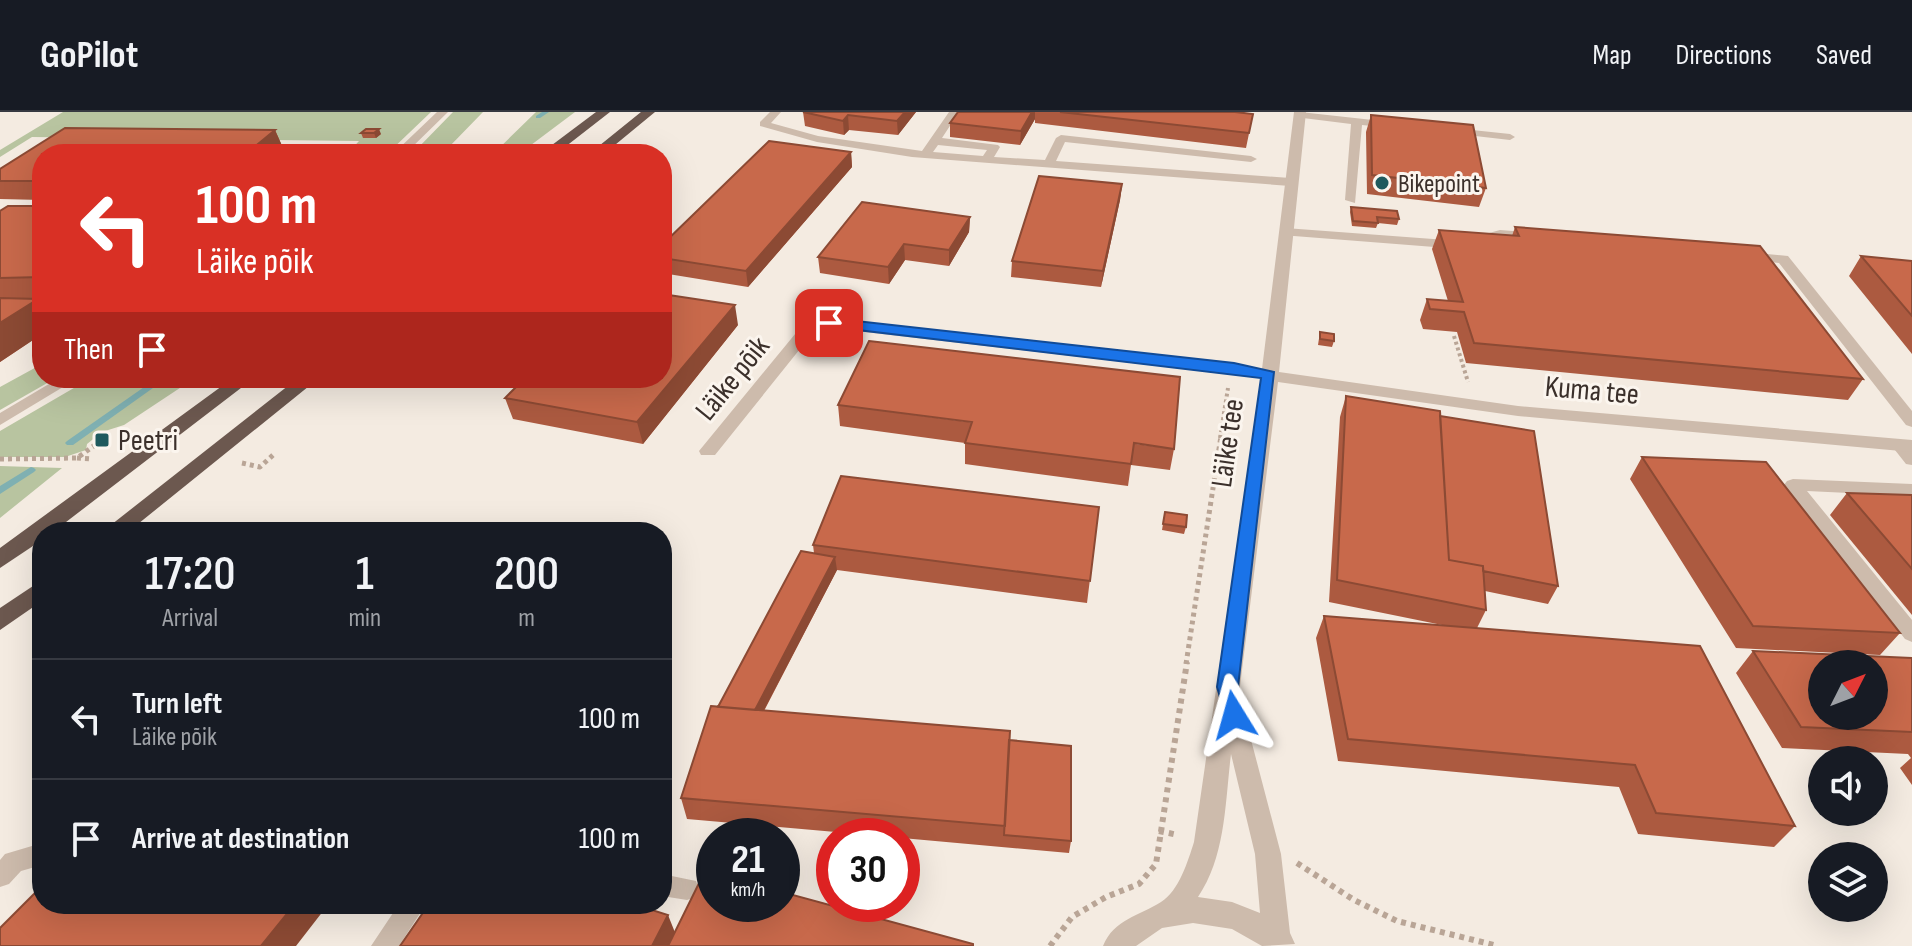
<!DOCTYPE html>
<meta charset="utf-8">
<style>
body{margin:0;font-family:"Sofia Sans Condensed",sans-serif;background:#242831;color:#f1f3f6;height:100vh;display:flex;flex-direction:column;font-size:30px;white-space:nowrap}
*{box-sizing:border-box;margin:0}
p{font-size:26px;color:#9ea1a6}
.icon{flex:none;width:44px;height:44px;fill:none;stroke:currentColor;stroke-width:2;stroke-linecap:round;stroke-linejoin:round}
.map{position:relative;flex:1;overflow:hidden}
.panel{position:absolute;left:32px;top:410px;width:640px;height:392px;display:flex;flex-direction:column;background:#171b24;border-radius:32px;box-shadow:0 8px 32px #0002}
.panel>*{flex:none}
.guide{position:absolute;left:32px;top:32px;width:640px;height:244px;border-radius:32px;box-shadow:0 8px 32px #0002;background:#d93025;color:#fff;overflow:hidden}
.needle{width:52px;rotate:48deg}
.fabs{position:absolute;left:1808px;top:538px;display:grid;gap:16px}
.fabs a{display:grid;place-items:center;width:80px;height:80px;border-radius:50%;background:#171b24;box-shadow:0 8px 32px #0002;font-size:40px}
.speed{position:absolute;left:696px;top:706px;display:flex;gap:16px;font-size:40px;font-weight:700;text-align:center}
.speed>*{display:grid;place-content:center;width:104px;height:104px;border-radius:50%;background:#171b24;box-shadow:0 8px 32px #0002;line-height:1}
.speed small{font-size:20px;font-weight:400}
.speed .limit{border:12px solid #d22;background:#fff;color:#111}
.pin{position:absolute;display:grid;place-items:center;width:68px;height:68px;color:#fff;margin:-34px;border-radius:16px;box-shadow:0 4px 12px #0006}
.me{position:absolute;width:88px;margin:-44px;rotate:352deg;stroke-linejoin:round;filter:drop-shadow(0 0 6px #0008)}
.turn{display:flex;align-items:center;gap:28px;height:168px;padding:0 32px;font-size:36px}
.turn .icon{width:104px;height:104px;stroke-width:2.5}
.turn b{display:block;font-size:56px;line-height:68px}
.then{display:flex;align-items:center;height:76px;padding:0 32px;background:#0003;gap:16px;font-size:30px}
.eta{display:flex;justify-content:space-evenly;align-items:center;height:136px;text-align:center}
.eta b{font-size:48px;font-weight:600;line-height:56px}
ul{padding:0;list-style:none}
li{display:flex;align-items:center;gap:24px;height:120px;padding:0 32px;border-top:2px solid #363941}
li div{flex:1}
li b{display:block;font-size:30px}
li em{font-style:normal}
header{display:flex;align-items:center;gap:48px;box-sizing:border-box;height:112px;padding:0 40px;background:#171b24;border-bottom:2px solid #363941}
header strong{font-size:38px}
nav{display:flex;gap:44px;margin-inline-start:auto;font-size:28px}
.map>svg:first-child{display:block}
</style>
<header>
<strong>GoPilot</strong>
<nav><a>Map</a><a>Directions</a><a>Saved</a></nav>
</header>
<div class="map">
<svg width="1912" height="834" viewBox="0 0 1912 834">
<rect width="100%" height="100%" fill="#f4ebe1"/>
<path fill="#b8c4a0" d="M63,0H431L387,42H347L359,29L32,25L0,45V38Z
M453,0H483L448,36L463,37L460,40H414Z
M536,0H575L519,42H493Z
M42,252V266H56L0,298V275Z
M91,266H195L124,313L102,320L87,332L86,338L65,345H0V319Z
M0,354L62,356L0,406Z"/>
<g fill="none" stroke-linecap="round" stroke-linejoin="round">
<path fill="#7fb0b2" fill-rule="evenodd" d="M542,0H549L540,6H536V4Z
M157,266H167L73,333H67L65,331L67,329Z
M31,355L34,356L36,358L34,360L0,382V374Z"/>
<path stroke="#b9a596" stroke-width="4" stroke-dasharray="3 3" stroke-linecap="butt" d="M1454,224L1468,270
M1220,326L1228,276"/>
<path stroke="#b9a596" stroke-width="5" stroke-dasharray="4 4" stroke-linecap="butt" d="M77,346L91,347
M0,347L77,346L102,328
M242,351L260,355L273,343
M1186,552L1221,324"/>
<path stroke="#b9a596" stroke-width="6" stroke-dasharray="5 5" stroke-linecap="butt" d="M1159,719L1178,723
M1297,751L1354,788L1397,809L1498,834
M1050,834L1072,805L1106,785L1139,772L1156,752L1187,550"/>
<path fill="#cdbbac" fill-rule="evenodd" d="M437,0H448L405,42H393Z
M770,0H781L771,11L818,24L922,39L949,0H959L942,26L998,33L1000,35L994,45L1045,48L1056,26L1061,23L1251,44L1257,47L1251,50L1065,30L1056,49L1290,66L1296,70L1290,74L912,45L817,30L760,14V10ZM938,33L987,38L983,44L933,40Z
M1300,0L1391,10L1396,13L1391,16L1362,13L1355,91L1345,88L1351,12L1295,5V1Z
M1453,16L1510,22L1515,25L1510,28L1449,21V17Z
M1285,116L1460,129L1500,118L1537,121L1543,125L1537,129L1500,126L1460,137L1281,123V117Z
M1746,140L1788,144L1912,299V315L1906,313L1779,151L1741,147L1739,144Z
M59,266H78L0,313V301Z
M1899,328L1905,329L1912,338V353L1906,352L1891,333Z
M1793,367L1912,372V384L1807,379L1912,508V530L1905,527L1787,377L1784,373L1787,369Z
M42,731V753L21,759L9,772L0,775V748L5,742Z
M662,762L696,769L699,777L696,785L687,788L662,784Z
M399,792H426L399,834H371Z"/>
<path fill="#cdbbac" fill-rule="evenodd" d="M1294,0H1306L1279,260L1518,294L1912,328V340L1518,304L1278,270L1239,582L1281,742L1290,821L1295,832L1262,834L1232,817L1193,811L1162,816L1136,834H1103C1114,807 1139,804 1161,790C1179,779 1188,749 1194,730L1261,266L830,216L812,222L715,343H701L699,339L800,216L829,206L1262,257ZM1231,642L1255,742L1260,801L1232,790L1198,785C1226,744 1225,690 1231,642Z"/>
<path fill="#6c584f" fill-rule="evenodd" d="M596,0H610L556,42H540Z
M641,0H655L604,42H589Z
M233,266H254L53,420H42V428L0,456V436Z
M298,266H319L128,420H102Z
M42,468V489L0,518V496Z"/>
</g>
<path fill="#ac5a40" d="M803,0H916L898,23L849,18L844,23L805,14Z
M958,0H1235L1253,2L1246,36L1035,11V7L1020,33L950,25V11Z
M1371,3L1486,76L1479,95L1367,82L1366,20Z
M65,16L275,18L283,36L276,42H42V88L0,87V57Z
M366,17L381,22L376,26H363L361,21Z
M851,40L852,55L748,175L662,161V133Z
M1122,72L1120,88L1101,175L1011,165L1012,149Z
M42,94V222L0,250V99Z
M1351,95L1399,107L1397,113L1378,111L1376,116L1352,114L1350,100Z
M970,105L969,120L949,154L905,148L889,172L820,161L818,145Z
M1515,115L1863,267L1848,288L1466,251L1457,220L1423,217L1420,208L1427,187L1448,189L1432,137L1439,118L1512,124Z
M1861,144L1912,149V242L1849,164Z
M738,213L643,332L513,307L505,286Z
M1320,220L1334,229L1332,235L1318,233Z
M1346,284L1558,474L1548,492L1485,479L1486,498L1477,516L1795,714L1774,735L1638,722L1619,675L1338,649L1316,526L1324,504L1447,514L1329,490L1340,305Z
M838,293L1174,337L1170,358L1131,353L1128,374L965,352V331L840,314Z
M1642,345L1900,521L1880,543L1736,536L1630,367Z
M1847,381L1912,383V503L1830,403Z
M1099,395L1087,491L837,458L764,599L1009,628L1071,729L1069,741L902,726V724H881L687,707L681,686L718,595L814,441L813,433Z
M1165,400L1186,415L1184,422L1162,418Z
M1753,539L1912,546V673L1900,656L1911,646L1908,642L1782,636L1736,561Z"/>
<path fill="#8c4a34" d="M905,0H916L898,23L897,9Z
M1032,0H1035V7L1020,33L1021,19Z
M848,3L849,18L844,23L843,9Z
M379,17L381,22L376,26L374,21Z
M275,18L283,36L276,42H246Z
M851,40L852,55L748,175L746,159Z
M1122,72L1120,88L1101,175L1103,159Z
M970,105L969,120L949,154V138Z
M904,132L905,148L889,172L888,155Z
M38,187L42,192V222L0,250V211Z
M735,193L738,213L643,332L637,310Z
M835,445L837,458L753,619L750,607Z
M295,792H326L327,794L296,834H261Z
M668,803L676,823L670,834H652Z"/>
<path fill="#c8694b" stroke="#8c4a34" stroke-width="2" fill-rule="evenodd" d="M803,0H905L897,9L848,3L843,9Z
M958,0H1032L1021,19L950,11Z
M1060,0H1235L1253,2L1249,21Z
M1371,3L1473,13L1486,76L1372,63Z
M65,16L275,18L246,42H42V69H0V57Z
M366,17H379L374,21H361Z
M769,29L851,40L746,159L662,146V133Z
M1039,64L1122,72L1103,159L1012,149Z
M862,90L970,105L949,138L904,132L888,155L818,145Z
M8,94H42V165L0,166V99Z
M1351,95L1397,99L1399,107L1377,105L1378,111L1353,109Z
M1515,115L1760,134L1863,267L1474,231L1464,200L1430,197L1427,187L1463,190L1439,118L1519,124Z
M1861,144L1912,149V204Z
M662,182L735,193L637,310L505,286L525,266H662Z
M0,186L38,187L0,211Z
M1320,220L1334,222V229L1320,227Z
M869,229L1180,265L1174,337L1134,331L1131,352L965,331L972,310L838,293Z
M1346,284L1440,299L1449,448L1483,454L1486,498L1337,468Z
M1440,304L1534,319L1558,474L1483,459V454L1449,448Z
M1642,345L1766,350L1900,521L1753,514Z
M841,364L1099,395L1090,469L813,433Z
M1847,381L1912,383V457Z
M1165,400L1187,403L1186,415L1163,412Z
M801,439L835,445L755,598L718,595Z
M1324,504L1700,534L1795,714L1656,701L1635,653L1348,627Z
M1753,539L1912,546V620L1801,615ZM1822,552H1874V604H1822Z
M711,594L1010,619L1005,714L681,686Z
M1009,628L1071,634V729L1004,723Z
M705,759L714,762V792H782V780L973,832V834H668Z
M42,774V792H295L261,834H0V816Z
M429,792H633L668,803L652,834H400Z"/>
<path fill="#1a73e8" stroke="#114b97" stroke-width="2" d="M829,206L1234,251L1274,260L1238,575L1245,603L1242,609H1227L1217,575L1261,266L824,214V208Z"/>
<g fill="#1f5a5e" stroke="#fbf5ee" stroke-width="3">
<circle cx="1382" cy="71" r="8"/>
<rect x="94" y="320" width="16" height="16" rx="4"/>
</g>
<g text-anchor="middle" stroke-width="6" stroke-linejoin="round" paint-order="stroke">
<g font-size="26" fill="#3b302b" stroke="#fbf5ee" text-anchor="start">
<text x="1398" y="80">Bikepoint</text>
</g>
<g font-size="30" fill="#3b302b" stroke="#fbf5ee">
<text transform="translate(732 266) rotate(-51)" y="10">Läike põik</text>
<text transform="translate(1592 278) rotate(5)" y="10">Kuma tee</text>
<text transform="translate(1227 331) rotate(-82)" y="10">Läike tee</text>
</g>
<g font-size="30" fill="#3b302b" stroke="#fbf5ee" text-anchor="start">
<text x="118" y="338">Peetri</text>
</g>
</g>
</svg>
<div class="fabs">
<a><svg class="needle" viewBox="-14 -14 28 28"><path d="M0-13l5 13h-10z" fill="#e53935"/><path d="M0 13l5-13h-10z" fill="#9ea1a6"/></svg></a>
<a><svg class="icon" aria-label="sound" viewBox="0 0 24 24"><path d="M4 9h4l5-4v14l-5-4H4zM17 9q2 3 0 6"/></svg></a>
<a><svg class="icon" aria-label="layers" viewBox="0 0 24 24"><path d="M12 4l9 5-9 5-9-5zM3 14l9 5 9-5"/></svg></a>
</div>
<div class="speed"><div>21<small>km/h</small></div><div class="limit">30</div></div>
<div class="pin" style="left:829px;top:211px;background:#d93025"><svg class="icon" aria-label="arrive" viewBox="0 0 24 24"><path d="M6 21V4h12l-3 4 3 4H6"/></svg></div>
<svg class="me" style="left:1234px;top:603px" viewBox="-20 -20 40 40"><path d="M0-17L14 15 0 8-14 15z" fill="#1a73e8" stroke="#fff" stroke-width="4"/></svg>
<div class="guide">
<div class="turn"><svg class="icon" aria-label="left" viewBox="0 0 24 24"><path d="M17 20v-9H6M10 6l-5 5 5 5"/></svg><div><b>100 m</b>Läike põik</div></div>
<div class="then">Then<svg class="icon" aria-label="arrive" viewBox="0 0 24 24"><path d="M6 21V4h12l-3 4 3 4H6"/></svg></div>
</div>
<section class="panel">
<div class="eta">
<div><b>17:20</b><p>Arrival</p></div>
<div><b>1</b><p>min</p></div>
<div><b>200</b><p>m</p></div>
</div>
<ul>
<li><svg class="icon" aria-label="left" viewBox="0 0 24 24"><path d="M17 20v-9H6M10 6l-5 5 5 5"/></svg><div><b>Turn left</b><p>Läike põik</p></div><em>100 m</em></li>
<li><svg class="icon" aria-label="arrive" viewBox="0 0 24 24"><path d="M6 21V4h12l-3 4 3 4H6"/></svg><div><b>Arrive at destination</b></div><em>100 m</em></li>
</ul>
</section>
</div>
